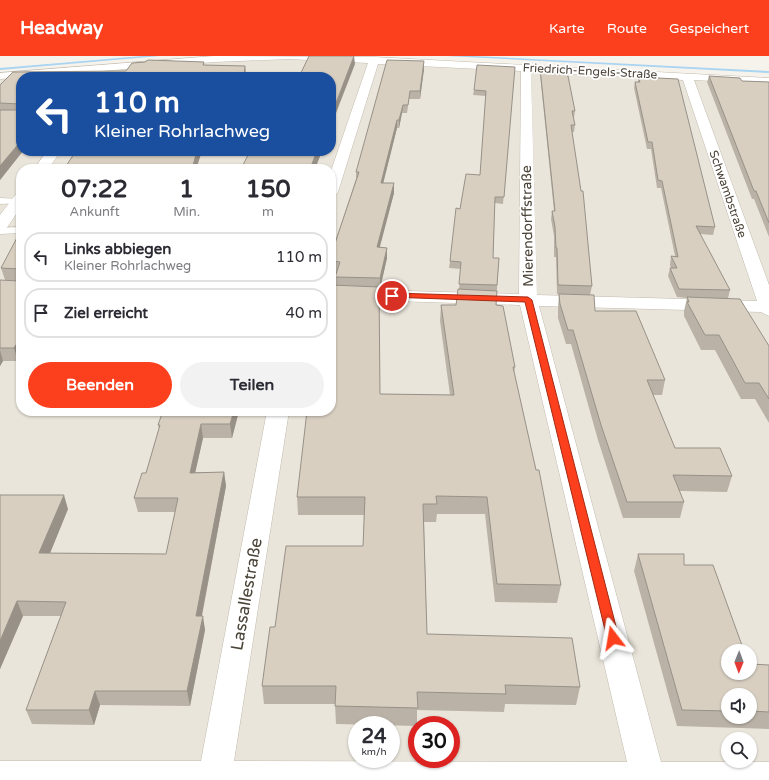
<!DOCTYPE html>
<html lang="de">
<meta charset="utf-8">
<style>
body{margin:0;font-family:"Varela Round",sans-serif;background:#f2f2f3;color:#2b2b33;height:100vh;display:flex;flex-direction:column;font-size:15px;white-space:nowrap}
*{box-sizing:border-box;margin:0}
p{font-size:13px;color:#7c7c81}
.icon{flex:none;width:22px;height:22px;fill:none;stroke:currentColor;stroke-width:2;stroke-linecap:round;stroke-linejoin:round}
.map{position:relative;flex:1;overflow:hidden}
.panel{position:absolute;left:16px;top:108px;width:320px;height:252px;display:flex;flex-direction:column;background:#fff;border-radius:16px;box-shadow:0 1px 3px #0004}
.panel>*{flex:none}
.banner{position:absolute;left:16px;top:16px;width:320px;height:84px;border-radius:16px;box-shadow:0 1px 3px #0004;background:#1a4fa0;color:#fff;overflow:hidden}
.needle{width:26px;rotate:181deg}
.buttons{position:absolute;left:721px;top:588px;display:grid;gap:8px}
.buttons a{display:grid;place-items:center;width:36px;height:36px;border-radius:50%;background:#fff;box-shadow:0 1px 3px #0004;font-size:20px}
.speed{position:absolute;left:348px;top:660px;display:flex;gap:8px;font-size:20px;font-weight:700;text-align:center}
.speed>*{display:grid;place-content:center;width:52px;height:52px;border-radius:50%;background:#fff;box-shadow:0 1px 3px #0004;line-height:1}
.speed small{font-size:10px;font-weight:400}
.speed .limit{border:6px solid #d22;background:#fff;color:#111}
.pin{position:absolute;display:grid;place-items:center;width:34px;height:34px;color:#fff;margin:-17px;border:2px solid #fff;border-radius:50%;box-shadow:0 1px 4px #0007}
.me{position:absolute;width:44px;margin:-22px;rotate:346deg;stroke-linejoin:round;filter:drop-shadow(0 0 3px #0008)}
.turn{display:flex;align-items:center;gap:14px;height:84px;padding:0 12px;font-size:18px}
.turn .icon{width:52px;height:52px;stroke-width:2.5}
.turn b{display:block;font-size:28px;line-height:34px}
.eta{display:flex;justify-content:space-evenly;align-items:center;height:68px;text-align:center}
.eta b{font-size:24px;font-weight:800;line-height:28px}
.action{display:flex;gap:8px;margin-top:auto;padding:8px 12px}
.action a{flex:1;height:46px;border-radius:24px;background:#fc3f1d;color:#fff;font-size:16px;font-weight:800;line-height:46px;text-align:center}
.action a+a{background:#f2f2f3;color:#2b2b33}
ul{padding:0;list-style:none}
li{display:flex;align-items:center;gap:12px;height:50px;margin:0 8px 6px;padding:0 4px;border:2px solid #e1e1e2;border-radius:16px}
li div{flex:1}
li b{display:block;font-size:15px}
li em{font-style:normal}
header{display:flex;align-items:center;gap:24px;box-sizing:border-box;height:56px;padding:0 20px;background:#fc3f1d;color:#fff}
header strong{font-size:19px}
nav{display:flex;gap:22px;margin-inline-start:auto;font-size:14px}
.map>svg:first-child{display:block}
</style>
<header>
<strong>Headway</strong>
<nav><a>Karte</a><a>Route</a><a>Gespeichert</a></nav>
</header>
<div class="map">
<svg width="769" height="724" viewBox="0 0 769 724">
<rect width="100%" height="100%" fill="#f6f3ec"/>
<path fill="#eae5da" fill-rule="evenodd" d="M247,0H336L769,23V724H0V18ZM21,21H331V95H21ZM21,113H331V355H21ZM728,595H750V617H728ZM728,639H750V661H728ZM357,669H391V703H357ZM417,669H451V703H417ZM728,683H750V705H728Z"/>
<g fill="none" stroke-linecap="round" stroke-linejoin="round">
<path fill="#a9d4f2" fill-rule="evenodd" d="M143,0H160L0,14V12Z
M447,0H474L769,15V17Z"/>
<g stroke="#c2bbae" stroke-width="1">
<path id="lane" d="M0,142L21,143V147L0,148Z
M21,171V177L0,178V172Z"/>
</g>
<g stroke="#c2bbae" stroke-width="1">
<path id="street" d="M214,0L374,1L769,22V28L694,24L769,229V260L761,256L539,250L661,706H769V724H0V705H201L267,355H289L234,705L627,706L520,249L331,243V233L519,238L521,15L378,8L338,136L336,139L331,140V115L368,7L289,3L215,6L0,23V17ZM531,16L683,24L757,245L537,239Z
M47,95H61L48,113H34Z
M21,137V151L6,173L0,175V159L16,138Z"/>
</g>
<use href="#lane" fill="#fff" fill-rule="evenodd"/>
<use href="#street" fill="#fff" fill-rule="evenodd"/>
</g>
<path fill="#bab2a6" fill-rule="evenodd" d="M148,4L204,6V9L245,10L246,21H21V95H23L0,124V29L13,16L126,15L132,7L145,6Z
M515,11L503,148L495,147L493,202H499L496,249L515,311L514,317L561,529L557,547L495,546L485,458H437L436,466H424L427,578L580,631L576,649L505,648L504,656L417,654V670L336,668L335,648H264L262,630L275,571L363,490L364,459H298L297,441L336,230L335,221L337,216H331V199L356,123V116L424,13L420,43H409L407,57H402L399,72H397L383,127L394,137L379,191L387,192V202L380,233H379L380,338L450,339L440,265L441,249H456L459,233L461,213L449,212L450,205L460,153L480,119L486,40L473,39L474,34Z
M540,12L567,20L575,55L574,62H573L575,69L574,76H572L592,230L590,239L557,238L556,201H554V180L551,163L552,155H554L540,18Z
M709,20L742,25L769,26V181L754,143H752L707,26Z
M638,21L715,171L713,179L700,178L730,234L728,242L769,290V367L755,343H741L715,294H701L684,260V255L687,242L677,241L668,220L670,212H671L670,209L671,200H675L661,132H657L651,93H647L634,32L635,26H638Z
M76,95H322L315,113H242V111L249,97L201,98L196,113H64Z
M21,178L18,305H3L0,310V224L19,225L5,224L1,212Z
M559,238L595,255L665,324L662,339H653L675,392L732,420L727,436L679,435L684,446L680,462H623L598,384L571,288H566L558,262V252Z
M239,355L232,382H203L195,416H224L226,430L202,560L205,574L190,650L100,649L94,669L32,668L26,654L61,560H23L0,613V440L68,453L50,497L166,498L175,456H138L134,442L146,417L159,373L158,369Z
M638,498L684,509L728,617L769,609V673L677,670L634,515ZM728,639H750V661H728Z"/>
<path fill="#979187" d="M354,0L355,8L331,70V60Z
M424,5V13L420,43V35Z
M245,10L246,21H244Z
M403,49L402,57L399,72V64Z
M397,64V72L381,136V127Z
M21,85V95H23L0,124V110Z
M197,95H200L201,98L196,113H192Z
M317,95H322L315,113H310Z
M394,127V137L377,202V191Z
M387,192V202L380,233V222Z
M21,281V300L18,305L14,292Z
M0,294L3,305L0,310Z
M234,355H239L232,382L230,368Z
M201,368L203,382L192,431L190,417Z
M224,416L226,430L199,574L196,560Z
M64,439L68,453L44,512L39,497Z
M17,545L23,560L0,613V585Z
M203,560L205,574L190,650L187,635Z
M95,635L100,649L94,669L89,654Z"/>
<path fill="#d8cfc1" stroke="#979187" d="M309,0H354L331,60V21H299Z
M148,4L204,6L203,9L245,10L244,21H21V85L0,110V54H19L20,53V48L0,47V29L13,16L126,15L132,7L145,6Z
M387,4L424,5L420,35H410L408,49H403L399,64H397L381,127H394L377,191L387,192L380,222L335,221L340,206L331,205V199L359,116H356Z
M477,9L515,11L504,141H495L493,202H499L497,229L459,228L461,206L450,205L456,152L460,153L466,118L480,119L486,35L474,34Z
M540,12L566,13L567,20H568L575,55H572L575,69H571L581,135H583L592,230L558,229L557,192H556L555,171L552,155H555Z
M709,20L740,22L742,25L769,26V167L756,135H754Z
M638,21L678,23L715,171L696,170L730,234L679,233L670,212H677L671,200L678,201L662,125L658,124L652,86H648L635,26H640Z
M76,95H197L192,113H64Z
M250,95H317L310,113H261V111H242Z
M19,178H21V281L14,292H0V224L19,225V213L1,212Z
M331,229L379,231L380,338L454,339L441,249H456L458,233L497,235L496,249L503,250L515,311H513L536,414H539L561,529L497,528L487,441L436,440L437,448H423L427,578L572,582L580,631L505,629L506,638L417,636L418,652L335,650L336,630H262L270,571H275L286,490H363L365,441H297L307,355H331Z
M559,238L594,239L595,255H636L665,324H647L675,392H720L732,420L673,419L684,446H627L601,369L573,274H568L560,248Z
M687,241L740,243L769,290V343L759,327H745L719,279H705L687,246H689Z
M163,355H234L230,368H201L190,417L224,416L196,560H203L187,635H95L89,654H26L66,546L17,545L0,585V439H64L39,497L166,498L178,442H134L142,417H146L160,369H158Z
M638,498H684V509H713L744,595H728V617H750V608L769,609V656L750,655V639H728V655L682,654Z"/>
<path fill="#fc3f1d" stroke="#a42913" d="M392,237L528,241L532,244L619,582L617,586L613,587L609,586L607,582L525,246L389,241V238Z"/>
<g text-anchor="middle" stroke-width="3.5" stroke-linejoin="round" paint-order="stroke">
<g font-size="12" fill="#4b4439" stroke="#fff">
<text transform="translate(590 15) rotate(3)" y="4">Friedrich-Engels-Straße</text>
<text transform="translate(728 138) rotate(71)" y="4">Schwambstraße</text>
</g>
<g font-size="14" fill="#4b4439" stroke="#fff">
<text transform="translate(527 170) rotate(-91)" y="5">Mierendorffstraße</text>
</g>
<g font-size="17" fill="#4b4439" stroke="#fff">
<text transform="translate(246 538) rotate(-80)" y="6">Lassallestraße</text>
</g>
</g>
</svg>
<div class="buttons">
<a><svg class="needle" viewBox="-14 -14 28 28"><path d="M0-13l5 13h-10z" fill="#e53935"/><path d="M0 13l5-13h-10z" fill="#7c7c81"/></svg></a>
<a><svg class="icon" aria-label="sound" viewBox="0 0 24 24"><path d="M4 9h4l5-4v14l-5-4H4zM17 9q2 3 0 6"/></svg></a>
<a><svg class="icon" aria-label="search" viewBox="0 0 24 24"><circle cx="10" cy="10" r="6"/><path d="M15 15l6 6"/></svg></a>
</div>
<div class="speed"><div>24<small>km/h</small></div><div class="limit">30</div></div>
<div class="pin" style="left:392px;top:240px;background:#d93025"><svg class="icon" aria-label="arrive" viewBox="0 0 24 24"><path d="M6 21V4h12l-3 4 3 4H6"/></svg></div>
<svg class="me" style="left:613px;top:582px" viewBox="-20 -20 40 40"><path d="M0-17L14 15 0 8-14 15z" fill="#fc3f1d" stroke="#fff" stroke-width="4"/></svg>
<div class="banner">
<div class="turn"><svg class="icon" aria-label="left" viewBox="0 0 24 24"><path d="M17 20v-9H6M10 6l-5 5 5 5"/></svg><div><b>110 m</b>Kleiner Rohrlachweg</div></div>
</div>
<section class="panel">
<div class="eta">
<div><b>07:22</b><p>Ankunft</p></div>
<div><b>1</b><p>Min.</p></div>
<div><b>150</b><p>m</p></div>
</div>
<ul>
<li><svg class="icon" aria-label="left" viewBox="0 0 24 24"><path d="M17 20v-9H6M10 6l-5 5 5 5"/></svg><div><b>Links abbiegen</b><p>Kleiner Rohrlachweg</p></div><em>110 m</em></li>
<li><svg class="icon" aria-label="arrive" viewBox="0 0 24 24"><path d="M6 21V4h12l-3 4 3 4H6"/></svg><div><b>Ziel erreicht</b></div><em>40 m</em></li>
</ul>
<div class="action"><a>Beenden</a><a>Teilen</a></div>
</section>
</div>
